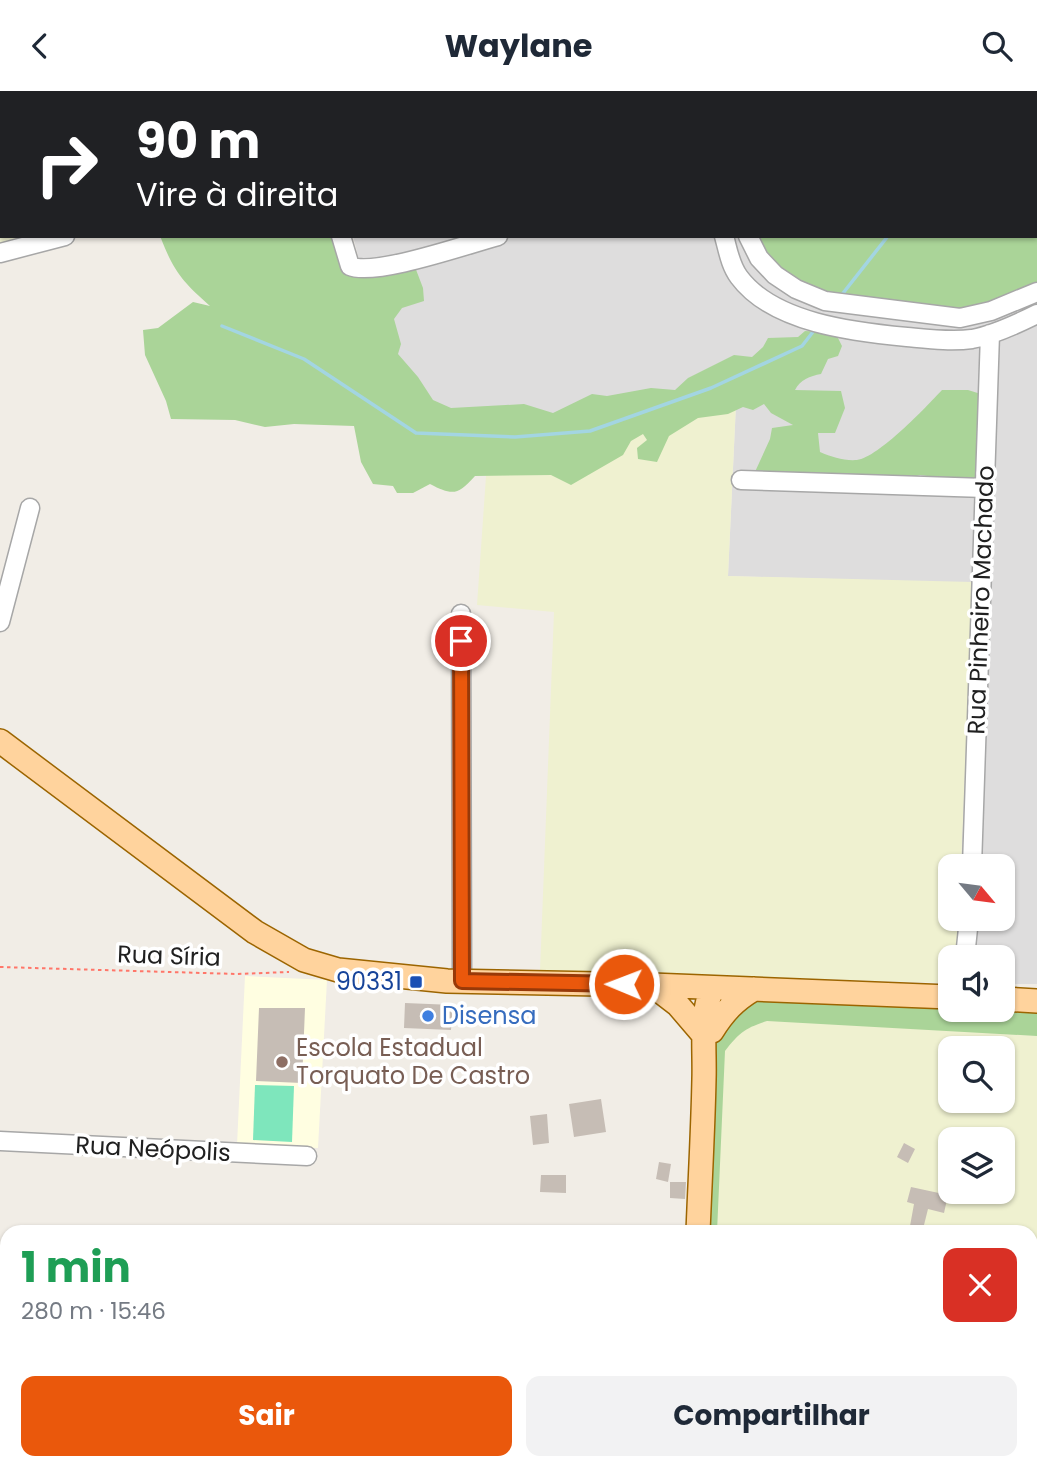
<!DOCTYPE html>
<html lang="pt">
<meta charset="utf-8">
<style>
body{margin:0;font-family:Poppins,sans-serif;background:#f2f2f3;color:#1f2937;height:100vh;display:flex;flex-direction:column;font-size:26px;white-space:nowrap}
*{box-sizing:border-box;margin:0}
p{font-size:23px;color:#747a83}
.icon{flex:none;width:38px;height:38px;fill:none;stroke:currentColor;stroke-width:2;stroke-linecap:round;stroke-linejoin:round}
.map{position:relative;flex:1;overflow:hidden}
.sheet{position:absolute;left:0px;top:1134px;width:1038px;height:245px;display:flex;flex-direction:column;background:#fff;border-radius:21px 21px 0 0;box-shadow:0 2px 5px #0004}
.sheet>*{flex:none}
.top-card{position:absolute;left:0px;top:0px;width:1038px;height:147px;box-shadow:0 2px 5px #0004;background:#202124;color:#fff;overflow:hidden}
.needle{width:46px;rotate:119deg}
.controls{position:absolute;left:938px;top:763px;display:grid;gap:14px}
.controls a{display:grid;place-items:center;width:77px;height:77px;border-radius:14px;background:#fff;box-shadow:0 2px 5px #0004;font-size:35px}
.pin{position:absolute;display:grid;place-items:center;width:60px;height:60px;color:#fff;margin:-30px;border:4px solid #fff;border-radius:50%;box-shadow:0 2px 7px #0007}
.me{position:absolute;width:77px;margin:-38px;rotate:271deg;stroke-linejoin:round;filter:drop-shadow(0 0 5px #0008)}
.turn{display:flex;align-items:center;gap:24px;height:147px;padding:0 21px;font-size:32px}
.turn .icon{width:91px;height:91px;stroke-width:2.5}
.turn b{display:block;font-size:49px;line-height:60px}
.round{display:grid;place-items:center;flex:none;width:74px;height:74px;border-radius:14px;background:#f2f2f3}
.summary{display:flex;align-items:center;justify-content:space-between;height:119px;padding:0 21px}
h1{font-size:42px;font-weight:700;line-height:52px;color:#1e9e55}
.action{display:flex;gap:14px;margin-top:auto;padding:14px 21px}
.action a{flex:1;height:80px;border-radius:14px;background:#ea580c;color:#fff;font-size:28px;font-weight:700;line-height:80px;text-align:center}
.action a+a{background:#f2f2f3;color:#1f2937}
header{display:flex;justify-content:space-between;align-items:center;height:91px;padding:0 21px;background:#fff;font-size:32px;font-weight:700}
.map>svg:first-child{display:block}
</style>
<header><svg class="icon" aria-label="back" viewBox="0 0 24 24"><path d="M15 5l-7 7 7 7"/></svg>Waylane<svg class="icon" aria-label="search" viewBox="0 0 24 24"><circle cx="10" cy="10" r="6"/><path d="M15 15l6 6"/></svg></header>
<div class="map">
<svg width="1037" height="1379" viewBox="0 0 1037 1379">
<rect width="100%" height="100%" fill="#f1ede6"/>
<path fill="#dedddd" d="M512,0H1037V893H1003V866H957L959,828H1003V775H961L973,492L728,485L736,313L410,385L383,263L353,145H1036V2Z"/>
<path fill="#fffee1" d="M245,885L327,889L318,1057L237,1054Z"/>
<path fill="#eff1d0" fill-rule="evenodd" d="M0,0L39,2H2V145H32L0,154Z
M736,312L728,485L973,491L961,775H950V828H959L957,866H950V892L540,880L554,521L477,514L487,371Z
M950,919L1037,920V1379H698L699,1372H1031V1141H706L724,932ZM950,957H1003V1010H950ZM950,1048H1003V1101H950Z"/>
<path fill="#ccefa8" d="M708,1372H868L867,1379H708Z"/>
<path fill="#aad498" d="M724,0H1037V194L1005,208L954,221L815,201L777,179L756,145H1036V2H723Z
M160,145H347L355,183L415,176L423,197L424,210L402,217L394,228L401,253L398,263L418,286L433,309L451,317L524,313L553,322L592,303L607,305L651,297L675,299L688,287L734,264L752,266L763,256L768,247L798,246L805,240L825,241L837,245L842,255L838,265L828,268L821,283C810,285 800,289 795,299L841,300L845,317L835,342H818L820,361C832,366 844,370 857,369C879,366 926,316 942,299H968L984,304L979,392L920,384L904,389L754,383L770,348L772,337L793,334L771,322L764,313L753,319L743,316L728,323L698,327L669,345L657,371L638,368L637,357L647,349L643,343L631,350L623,364L571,394L551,384L475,385C458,404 453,405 430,393L413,402H397L393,395L373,393L361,371L354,335L294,333L265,336L235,329L171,328L166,310L145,264L143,239L158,237L193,211L210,215C182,190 174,181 160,145Z
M763,909L950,917V919L1037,920V945L767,930C745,937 739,942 725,960L717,1141H706L714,954L718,941L750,911Z"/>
<path fill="#7ee6bc" d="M255,994L294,995L292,1051L253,1049Z"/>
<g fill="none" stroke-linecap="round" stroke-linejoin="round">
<path stroke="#a3d5e2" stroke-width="3.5" d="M1036,38H1037
M840,206L888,145
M222,235L304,268L416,342L515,346L590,340L711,297L802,255L816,237"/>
</g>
<path fill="#c6bdb5" d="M405,912L453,914L451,939L404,937Z
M259,917H305L302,992L256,990Z
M601,1008L606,1041L574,1046L569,1013Z
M547,1023L549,1052L533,1054L530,1025Z
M904,1052L915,1058L908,1072L897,1066Z
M659,1071L671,1073L668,1091L656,1088Z
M541,1084H566V1102L540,1101Z
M670,1091H686L685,1108L670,1107Z
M911,1096L948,1104L944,1122L928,1118L923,1138L910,1135L914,1113L907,1111Z"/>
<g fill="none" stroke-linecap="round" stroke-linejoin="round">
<g stroke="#a7a7a7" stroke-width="21">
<path id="minor" d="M188,0L190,2
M683,0V2
M707,0V2
M341,145L350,175C374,186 468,153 498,145
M724,145C728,159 730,174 739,186C773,232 854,241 907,246C928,248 951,251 972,248C994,244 1017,233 1037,223
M748,145L759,167L775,184L796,198L825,210L960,227L991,220L1037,201
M0,162L65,145
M741,389L985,397
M461,523L462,890
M0,531L30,417
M972,775L990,243
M965,866L969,828
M0,1050L307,1065
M0,1201L7,1222
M16,1379L29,1372"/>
</g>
<g stroke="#9c6500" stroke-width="26">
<path id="major" d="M0,650L255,841L304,869L338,879L447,890L652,894L950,906
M652,894L678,914L702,942
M1003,908L1037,910
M712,940C724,921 735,909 754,898
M698,1141C700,1090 703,1039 704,988C705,956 700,928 712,897
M690,1379V1372"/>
</g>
<path stroke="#ff7669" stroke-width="2" stroke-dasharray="3.5 3.5" stroke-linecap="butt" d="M418,0L419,2
M0,876L237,883L289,881"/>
<use href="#minor" stroke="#fff" stroke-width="18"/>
<use href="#major" stroke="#ffd39d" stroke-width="23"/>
</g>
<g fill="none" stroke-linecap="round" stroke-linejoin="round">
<g stroke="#983908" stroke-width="18">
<path id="route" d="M461,550L462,890L624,893"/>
</g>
<use href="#route" stroke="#ea580c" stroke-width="12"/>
</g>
<rect fill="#1a4fb4" stroke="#fff" stroke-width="2.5" x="409" y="884" width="14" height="14" rx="3.5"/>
<circle fill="#3f7fe0" stroke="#fff" stroke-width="2.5" cx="428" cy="925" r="7"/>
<circle fill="#8d6e63" stroke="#fff" stroke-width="2.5" cx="282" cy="971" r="7"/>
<g text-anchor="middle" stroke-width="7" stroke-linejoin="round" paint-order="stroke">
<g font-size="24" fill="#202020" stroke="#fff">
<text transform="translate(981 509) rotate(-88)" y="8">Rua Pinheiro Machado</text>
<text transform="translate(169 865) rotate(2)" y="8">Rua Síria</text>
<text transform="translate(153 1058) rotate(3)" y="8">Rua Neópolis</text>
</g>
<g font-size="24" fill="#164399" stroke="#fff" text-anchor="end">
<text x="402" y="899">90331</text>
</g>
<g font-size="24" fill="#366cbe" stroke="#fff" text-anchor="start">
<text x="442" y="933">Disensa</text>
</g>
<g font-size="24" fill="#785e54" stroke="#fff" text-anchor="start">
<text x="296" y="965">Escola Estadual<tspan x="296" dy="28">Torquato De Castro</tspan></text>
</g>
</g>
</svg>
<div class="controls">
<a><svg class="needle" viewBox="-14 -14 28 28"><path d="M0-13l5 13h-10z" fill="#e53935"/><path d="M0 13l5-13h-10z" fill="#747a83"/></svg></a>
<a><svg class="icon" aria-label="sound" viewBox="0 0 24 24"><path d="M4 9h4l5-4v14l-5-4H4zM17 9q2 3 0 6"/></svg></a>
<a><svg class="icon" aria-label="search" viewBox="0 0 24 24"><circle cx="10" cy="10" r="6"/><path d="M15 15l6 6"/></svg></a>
<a><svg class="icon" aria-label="layers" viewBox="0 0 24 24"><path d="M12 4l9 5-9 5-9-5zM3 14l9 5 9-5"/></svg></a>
</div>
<div class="pin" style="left:461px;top:550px;background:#d93025"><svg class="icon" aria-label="arrive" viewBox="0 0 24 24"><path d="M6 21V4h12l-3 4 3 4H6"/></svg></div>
<svg class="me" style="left:624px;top:893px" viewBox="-20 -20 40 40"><circle r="17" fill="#ea580c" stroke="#fff" stroke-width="3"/><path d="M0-11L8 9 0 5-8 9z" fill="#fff"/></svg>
<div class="top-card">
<div class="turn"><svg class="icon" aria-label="right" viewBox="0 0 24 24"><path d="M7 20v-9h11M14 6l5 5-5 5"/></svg><div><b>90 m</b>Vire à direita</div></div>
</div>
<section class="sheet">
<div class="summary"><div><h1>1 min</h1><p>280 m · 15:46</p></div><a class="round" style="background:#d93025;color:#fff"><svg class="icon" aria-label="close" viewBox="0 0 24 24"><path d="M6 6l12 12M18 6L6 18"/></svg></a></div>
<div class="action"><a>Sair</a><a>Compartilhar</a></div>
</section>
</div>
